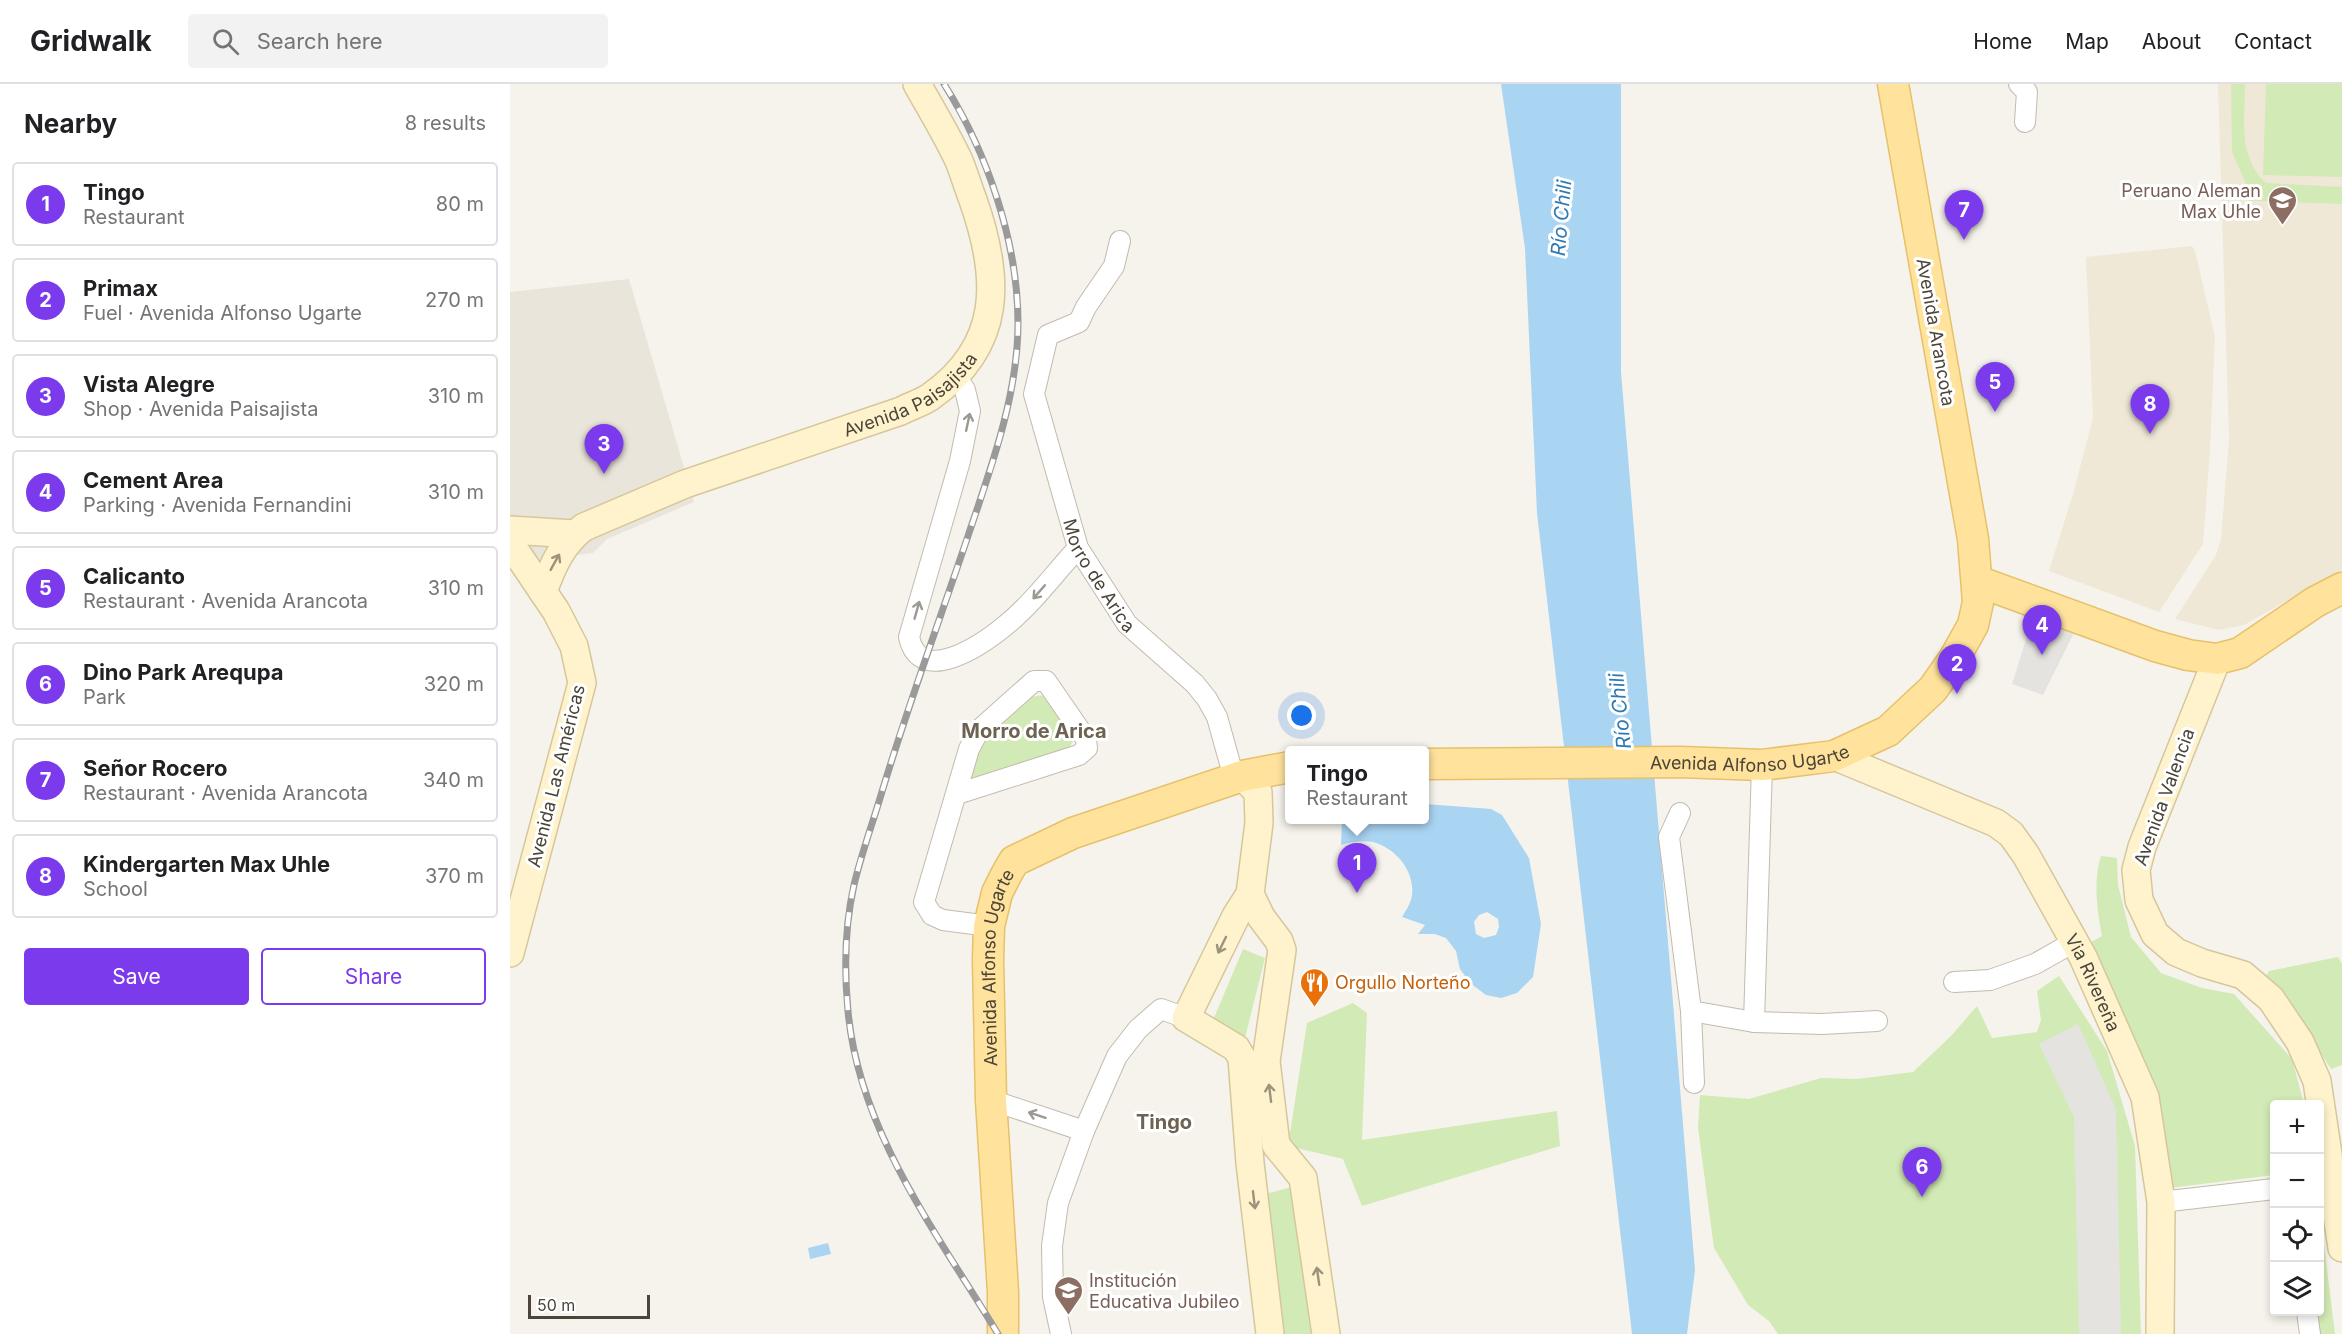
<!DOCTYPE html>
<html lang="en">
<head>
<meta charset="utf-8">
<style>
	:root { --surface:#fff; --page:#f2f2f2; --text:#202124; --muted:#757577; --line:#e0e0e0; --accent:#7c3aed }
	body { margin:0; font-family:Inter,sans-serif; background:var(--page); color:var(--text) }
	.controls { position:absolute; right:18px; bottom:18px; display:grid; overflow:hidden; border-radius:6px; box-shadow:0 3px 9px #0003 }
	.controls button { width:54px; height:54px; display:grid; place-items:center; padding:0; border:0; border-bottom:2px solid var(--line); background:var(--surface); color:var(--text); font:30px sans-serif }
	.scale { position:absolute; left:18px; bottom:15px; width:122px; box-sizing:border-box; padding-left:6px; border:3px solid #4b4439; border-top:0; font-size:16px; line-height:21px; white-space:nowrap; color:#4b4439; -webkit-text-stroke:4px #fff; paint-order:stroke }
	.you { position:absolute; left:792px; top:632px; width:21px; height:21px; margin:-15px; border:4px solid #fff; border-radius:50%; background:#1a73e8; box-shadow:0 0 0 9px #1a73e833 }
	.badge { display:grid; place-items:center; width:39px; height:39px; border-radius:50%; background:var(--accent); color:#fff; font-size:20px; font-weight:700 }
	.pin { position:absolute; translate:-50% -50px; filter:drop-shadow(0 2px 3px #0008) }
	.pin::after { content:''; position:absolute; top:32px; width:21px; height:18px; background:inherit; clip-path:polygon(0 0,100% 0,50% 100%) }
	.popup { position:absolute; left:775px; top:662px; width:144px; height:78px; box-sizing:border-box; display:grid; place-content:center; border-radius:6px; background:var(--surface); filter:drop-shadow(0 2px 4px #0005); font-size:20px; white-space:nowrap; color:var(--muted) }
	.popup b { font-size:22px; color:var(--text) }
	.popup::after { content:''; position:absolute; left:50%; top:100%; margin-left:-12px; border:12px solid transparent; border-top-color:var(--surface) }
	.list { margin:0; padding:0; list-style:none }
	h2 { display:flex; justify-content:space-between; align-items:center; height:78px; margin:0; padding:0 24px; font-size:26px }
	h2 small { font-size:20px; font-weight:400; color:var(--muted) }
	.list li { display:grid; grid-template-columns:39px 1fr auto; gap:18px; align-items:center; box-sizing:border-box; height:84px; margin:0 12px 12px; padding:0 12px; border:2px solid var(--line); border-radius:6px }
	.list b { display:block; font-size:22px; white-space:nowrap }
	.list p { margin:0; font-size:20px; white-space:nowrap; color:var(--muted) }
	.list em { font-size:20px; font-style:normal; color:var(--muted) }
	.actions { display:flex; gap:12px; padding:18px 24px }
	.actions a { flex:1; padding:14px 0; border:2px solid var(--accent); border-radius:6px; text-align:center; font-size:21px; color:var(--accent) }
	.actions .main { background:var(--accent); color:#fff }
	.icon { flex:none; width:33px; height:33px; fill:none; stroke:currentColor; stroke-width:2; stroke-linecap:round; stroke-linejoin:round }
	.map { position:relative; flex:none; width:1832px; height:1250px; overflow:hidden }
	header { display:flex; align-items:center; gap:36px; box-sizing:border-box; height:84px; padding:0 30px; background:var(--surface); border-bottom:2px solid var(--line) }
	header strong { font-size:28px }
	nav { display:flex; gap:33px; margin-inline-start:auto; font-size:21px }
	.search { width:420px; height:54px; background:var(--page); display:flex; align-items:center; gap:15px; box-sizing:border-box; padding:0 21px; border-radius:6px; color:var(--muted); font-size:22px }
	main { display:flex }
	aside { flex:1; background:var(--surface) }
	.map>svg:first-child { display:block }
</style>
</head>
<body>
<header>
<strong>Gridwalk</strong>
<div class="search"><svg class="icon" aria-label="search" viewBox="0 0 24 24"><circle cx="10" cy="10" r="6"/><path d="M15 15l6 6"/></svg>Search here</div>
<nav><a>Home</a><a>Map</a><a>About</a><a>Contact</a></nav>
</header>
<main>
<aside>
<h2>Nearby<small>8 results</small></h2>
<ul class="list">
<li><span class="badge">1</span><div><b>Tingo</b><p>Restaurant</p></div><em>80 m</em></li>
<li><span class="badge">2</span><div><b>Primax</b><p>Fuel · Avenida Alfonso Ugarte</p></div><em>270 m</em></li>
<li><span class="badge">3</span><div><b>Vista Alegre</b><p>Shop · Avenida Paisajista</p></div><em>310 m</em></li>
<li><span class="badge">4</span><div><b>Cement Area</b><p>Parking · Avenida Fernandini</p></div><em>310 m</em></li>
<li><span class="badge">5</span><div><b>Calicanto</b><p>Restaurant · Avenida Arancota</p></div><em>310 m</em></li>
<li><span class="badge">6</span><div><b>Dino Park Arequpa</b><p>Park</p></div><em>320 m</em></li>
<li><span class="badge">7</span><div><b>Señor Rocero</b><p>Restaurant · Avenida Arancota</p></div><em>340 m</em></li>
<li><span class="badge">8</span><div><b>Kindergarten Max Uhle</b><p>School</p></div><em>370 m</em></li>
</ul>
<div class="actions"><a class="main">Save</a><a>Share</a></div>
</aside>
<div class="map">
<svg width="1832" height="1250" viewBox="0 0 1832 1250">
	<rect width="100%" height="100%" fill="#f6f3ec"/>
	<!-- residential -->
	<path fill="#eae5da" d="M119,195L184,418L97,455L83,469L0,479V208Z"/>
	<!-- education -->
	<path fill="#efe8d6" d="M1708,0H1832V486L1734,541L1709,546L1665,535L1706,471L1711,455L1719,355Z
		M1682,162L1685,167L1705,253L1700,367L1693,460L1649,528L1539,487L1563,410L1583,334L1576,173Z"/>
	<!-- green -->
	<path fill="#d2eab5" d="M1721,0H1735C1735,34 1727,73 1756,99L1832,103V120L1701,115L1703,102H1737L1722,68Z
		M1756,0H1832V93L1753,91Z
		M536,611L562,647L563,657L558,666L461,699L458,692L471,653L519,613Z
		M1591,772L1607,774L1608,801L1621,853L1651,889L1692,904L1724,910L1782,975L1794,1020H1764V1091L1659,1104L1576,861L1592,852C1587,826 1583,796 1591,772Z
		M733,865L755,874L735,954L704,934Z
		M1828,873L1832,880V981L1821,985L1774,912L1756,892L1759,887Z
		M1549,892L1597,967L1625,1062L1631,1250H1268L1259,1237L1238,1221L1204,1164L1188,1044L1190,1011L1239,1015L1311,994L1347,995L1403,988L1441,952L1467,922L1482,954L1527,948L1531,936L1527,907Z
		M843,919L857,929L852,1056L1047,1027L1050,1062L852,1122L833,1075L778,1062L797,939Z
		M786,1102L806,1250H769L751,1111Z
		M1810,1128L1825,1250H1808L1805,1228H1810Z"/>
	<!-- parking -->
	<path fill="#e5e3e0" d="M1525,527L1568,541L1533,611L1502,600Z
		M1568,940L1606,1025L1611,1250H1569L1564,1033L1529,960Z"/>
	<!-- water -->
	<path fill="#a9d4f2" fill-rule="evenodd" d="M991,0H1111V288L1185,1186L1177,1250H1122L1027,429L1015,164Z
		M915,720L981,725L992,731L1019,774L1031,840L1023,893L1007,909L991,914L976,911L960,899L950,885L946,867L936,854L925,850H908L915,841L892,833C895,828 899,822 901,816C908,791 887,764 863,758C852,756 841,758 831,761L832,736H914ZM977,828L988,835L989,843L986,851L974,854L966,850L964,838L969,831Z
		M318,1159L321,1170L300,1175L298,1164Z"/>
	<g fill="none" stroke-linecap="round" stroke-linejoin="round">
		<defs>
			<g id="street">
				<path d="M1509,0L1517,8L1515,38"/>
				<path id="s1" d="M610,157L604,182L576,223L569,238L538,251L524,310L568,464L617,540L685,600L697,615L707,633L721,683L732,692"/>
				<path d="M446,292L455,306L460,327L450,377L399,553C410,604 473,560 496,541C523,519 544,490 568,464"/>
				<path d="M447,710L569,671L577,664L576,655L536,597H524L469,646L459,665L414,818L422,831L433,836L479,842"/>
				<path d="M1170,729L1159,753L1181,927L1184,999"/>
				<path d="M1444,898L1480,896L1525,880L1564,858"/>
				<path d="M1181,927L1244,938L1312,940L1367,937"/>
				<path d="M1244,938L1252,681"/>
				<path d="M481,1016L574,1047"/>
				<path d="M1651,1118L1764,1105"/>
				<path d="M1797,1228L1800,1250"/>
				<path d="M551,1250L543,1213L542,1162L548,1119L574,1047L607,972L628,945L651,925L676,934"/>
			</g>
			<g id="secondary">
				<path d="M0,446L64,450"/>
				<path d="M0,459L46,527L64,562L72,599L0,869"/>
				<path id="s2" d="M33,508C42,483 52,459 74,443L175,400L391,327C400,322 411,319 420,313C494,261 490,193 463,116C458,103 454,89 449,77C437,51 421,25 407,0"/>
				<path d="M1707,575L1632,763L1626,786L1629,816L1645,850L1666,868L1692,879L1733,891L1761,915L1790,958L1807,997L1832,1164"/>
				<path id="s3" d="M1324,672L1486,739L1501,750L1516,771L1573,873L1635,1013L1651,1118L1650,1250"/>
				<path d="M732,692L748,708L749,739L740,810L726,832L676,934L726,964L732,974L740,1079L760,1250"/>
				<path d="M740,810L751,833L769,857L772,866L756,977L766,1061L793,1094L816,1250"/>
			</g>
			<g id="primary">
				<path d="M1467,497L1645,562L1678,571L1707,575L1730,569L1805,518L1832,504"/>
				<path id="s4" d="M914,680L1170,678L1252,681L1324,672L1378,647L1423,605L1444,575L1463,541L1468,518L1463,455L1383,0"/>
				<path id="s5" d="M493,1250V1208L481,1016L478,876L479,842L487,809L496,791L504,777L563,749L732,692L780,683"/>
			</g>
		</defs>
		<!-- street casing -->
		<use href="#street" stroke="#c2bbae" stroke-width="22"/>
		<!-- secondary casing -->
		<use href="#secondary" stroke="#d6c79b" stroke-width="30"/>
		<!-- primary casing -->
		<use href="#primary" stroke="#e6c16a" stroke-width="33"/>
		<!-- street -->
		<use href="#street" stroke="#fff" stroke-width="20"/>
		<!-- secondary -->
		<use href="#secondary" stroke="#fff3cd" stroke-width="27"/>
		<!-- primary -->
		<use href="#primary" stroke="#ffe39c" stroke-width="30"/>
		<defs>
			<path id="rail" d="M434,0C477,68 508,158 508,239C508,311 481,384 458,452C429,538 397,624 371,711C362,741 351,771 344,801C335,841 334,885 338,927C349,1048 427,1149 488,1250"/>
		</defs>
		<!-- rail casing -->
		<use href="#rail" stroke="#9a9a9a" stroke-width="7"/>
		<!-- rail -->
		<use href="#rail" stroke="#fff" stroke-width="4.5" stroke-dasharray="14" stroke-linecap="butt"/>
	</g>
	<!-- one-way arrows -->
	<defs><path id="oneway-shaft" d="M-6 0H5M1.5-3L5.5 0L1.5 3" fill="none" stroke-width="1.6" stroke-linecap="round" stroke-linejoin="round" transform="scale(1.5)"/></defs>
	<g stroke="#9c9892">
		<use href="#oneway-shaft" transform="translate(458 338) rotate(-78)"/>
		<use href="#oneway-shaft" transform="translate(529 508) rotate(131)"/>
		<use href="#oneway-shaft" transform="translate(407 526) rotate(-74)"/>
		<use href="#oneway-shaft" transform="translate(527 1031) rotate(-162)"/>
	</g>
	<g stroke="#9c937c">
		<use href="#oneway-shaft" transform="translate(45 478) rotate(-61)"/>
		<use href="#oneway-shaft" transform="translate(712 861) rotate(116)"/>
		<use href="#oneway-shaft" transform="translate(760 1009) rotate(-97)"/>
		<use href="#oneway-shaft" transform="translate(744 1116) rotate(83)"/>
		<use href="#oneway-shaft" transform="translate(808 1192) rotate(-98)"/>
	</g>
	<!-- icons -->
	<defs>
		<symbol id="school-pin" viewBox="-11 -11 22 30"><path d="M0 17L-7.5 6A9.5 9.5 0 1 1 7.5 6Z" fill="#8d6e63" stroke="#fff"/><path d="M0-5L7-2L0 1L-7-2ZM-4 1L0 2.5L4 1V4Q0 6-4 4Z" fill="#fff"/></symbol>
		<symbol id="restaurant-pin" viewBox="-11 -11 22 30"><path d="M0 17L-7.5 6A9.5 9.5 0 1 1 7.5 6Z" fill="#e8710a" stroke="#fff"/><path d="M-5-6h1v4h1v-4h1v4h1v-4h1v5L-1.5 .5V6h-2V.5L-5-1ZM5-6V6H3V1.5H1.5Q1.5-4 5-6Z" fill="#fff"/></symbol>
	</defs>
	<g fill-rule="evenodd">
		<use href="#school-pin" x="1756" y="100" width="33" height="45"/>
		<use href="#restaurant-pin" x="788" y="882" width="33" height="45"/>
		<use href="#school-pin" x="542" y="1190" width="33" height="45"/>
	</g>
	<g text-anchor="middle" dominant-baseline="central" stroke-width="6" stroke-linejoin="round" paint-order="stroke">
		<!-- education labels -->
		<g font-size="18" fill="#785e54" stroke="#fff" text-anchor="end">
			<text x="1751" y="106">Peruano Aleman<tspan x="1751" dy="21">Max Uhle</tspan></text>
			<text x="579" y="1196" text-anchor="start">Institución<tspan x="579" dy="21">Educativa Jubileo</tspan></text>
		</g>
		<!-- street labels -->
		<g font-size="18" fill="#4b4439" stroke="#fff">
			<text transform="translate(1426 248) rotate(80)">Avenida Arancota</text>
			<text stroke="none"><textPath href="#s2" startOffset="432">Avenida Paisajista</textPath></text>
			<text stroke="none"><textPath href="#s1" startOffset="380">Morro de Arica</textPath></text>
			<text stroke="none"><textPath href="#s4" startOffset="326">Avenida Alfonso Ugarte</textPath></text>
			<text transform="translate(46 692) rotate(-76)">Avenida Las Américas</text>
			<text transform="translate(1654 713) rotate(-70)">Avenida Valencia</text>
			<text stroke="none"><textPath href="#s5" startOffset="368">Avenida Alfonso Ugarte</textPath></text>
			<text stroke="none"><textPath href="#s3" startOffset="364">Via Rivereña</textPath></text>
		</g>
		<!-- food labels -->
		<g font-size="18" fill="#c56008" stroke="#fff" text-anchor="start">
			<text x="825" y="898">Orgullo Norteño</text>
		</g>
		<!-- water labels -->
		<g font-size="20" font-style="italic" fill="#2e7ab2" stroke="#fff">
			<text transform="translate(1051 134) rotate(-85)">Río Chili</text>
			<text transform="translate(1110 627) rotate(-96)">Río Chili</text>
		</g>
		<!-- neighbourhood labels -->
		<g font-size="20" font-weight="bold" fill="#6e6250" stroke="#fff">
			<text x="524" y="647">Morro de Arica</text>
			<text x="654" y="1038">Tingo</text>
		</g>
	</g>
</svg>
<div class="controls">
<button>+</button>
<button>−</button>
<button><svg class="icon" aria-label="locate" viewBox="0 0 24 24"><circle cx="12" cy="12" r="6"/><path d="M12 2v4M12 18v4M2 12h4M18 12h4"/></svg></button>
<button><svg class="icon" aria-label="layers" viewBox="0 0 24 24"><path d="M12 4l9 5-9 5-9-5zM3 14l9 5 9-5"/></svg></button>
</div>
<div class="scale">50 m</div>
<div class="you"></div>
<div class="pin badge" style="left:847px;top:809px">1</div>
<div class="popup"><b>Tingo</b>Restaurant</div>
<div class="pin badge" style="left:1447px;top:610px">2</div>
<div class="pin badge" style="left:94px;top:390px">3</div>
<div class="pin badge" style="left:1532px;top:571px">4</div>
<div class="pin badge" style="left:1485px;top:328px">5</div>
<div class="pin badge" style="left:1412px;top:1113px">6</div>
<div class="pin badge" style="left:1454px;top:156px">7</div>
<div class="pin badge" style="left:1640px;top:350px">8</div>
</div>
</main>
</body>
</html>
